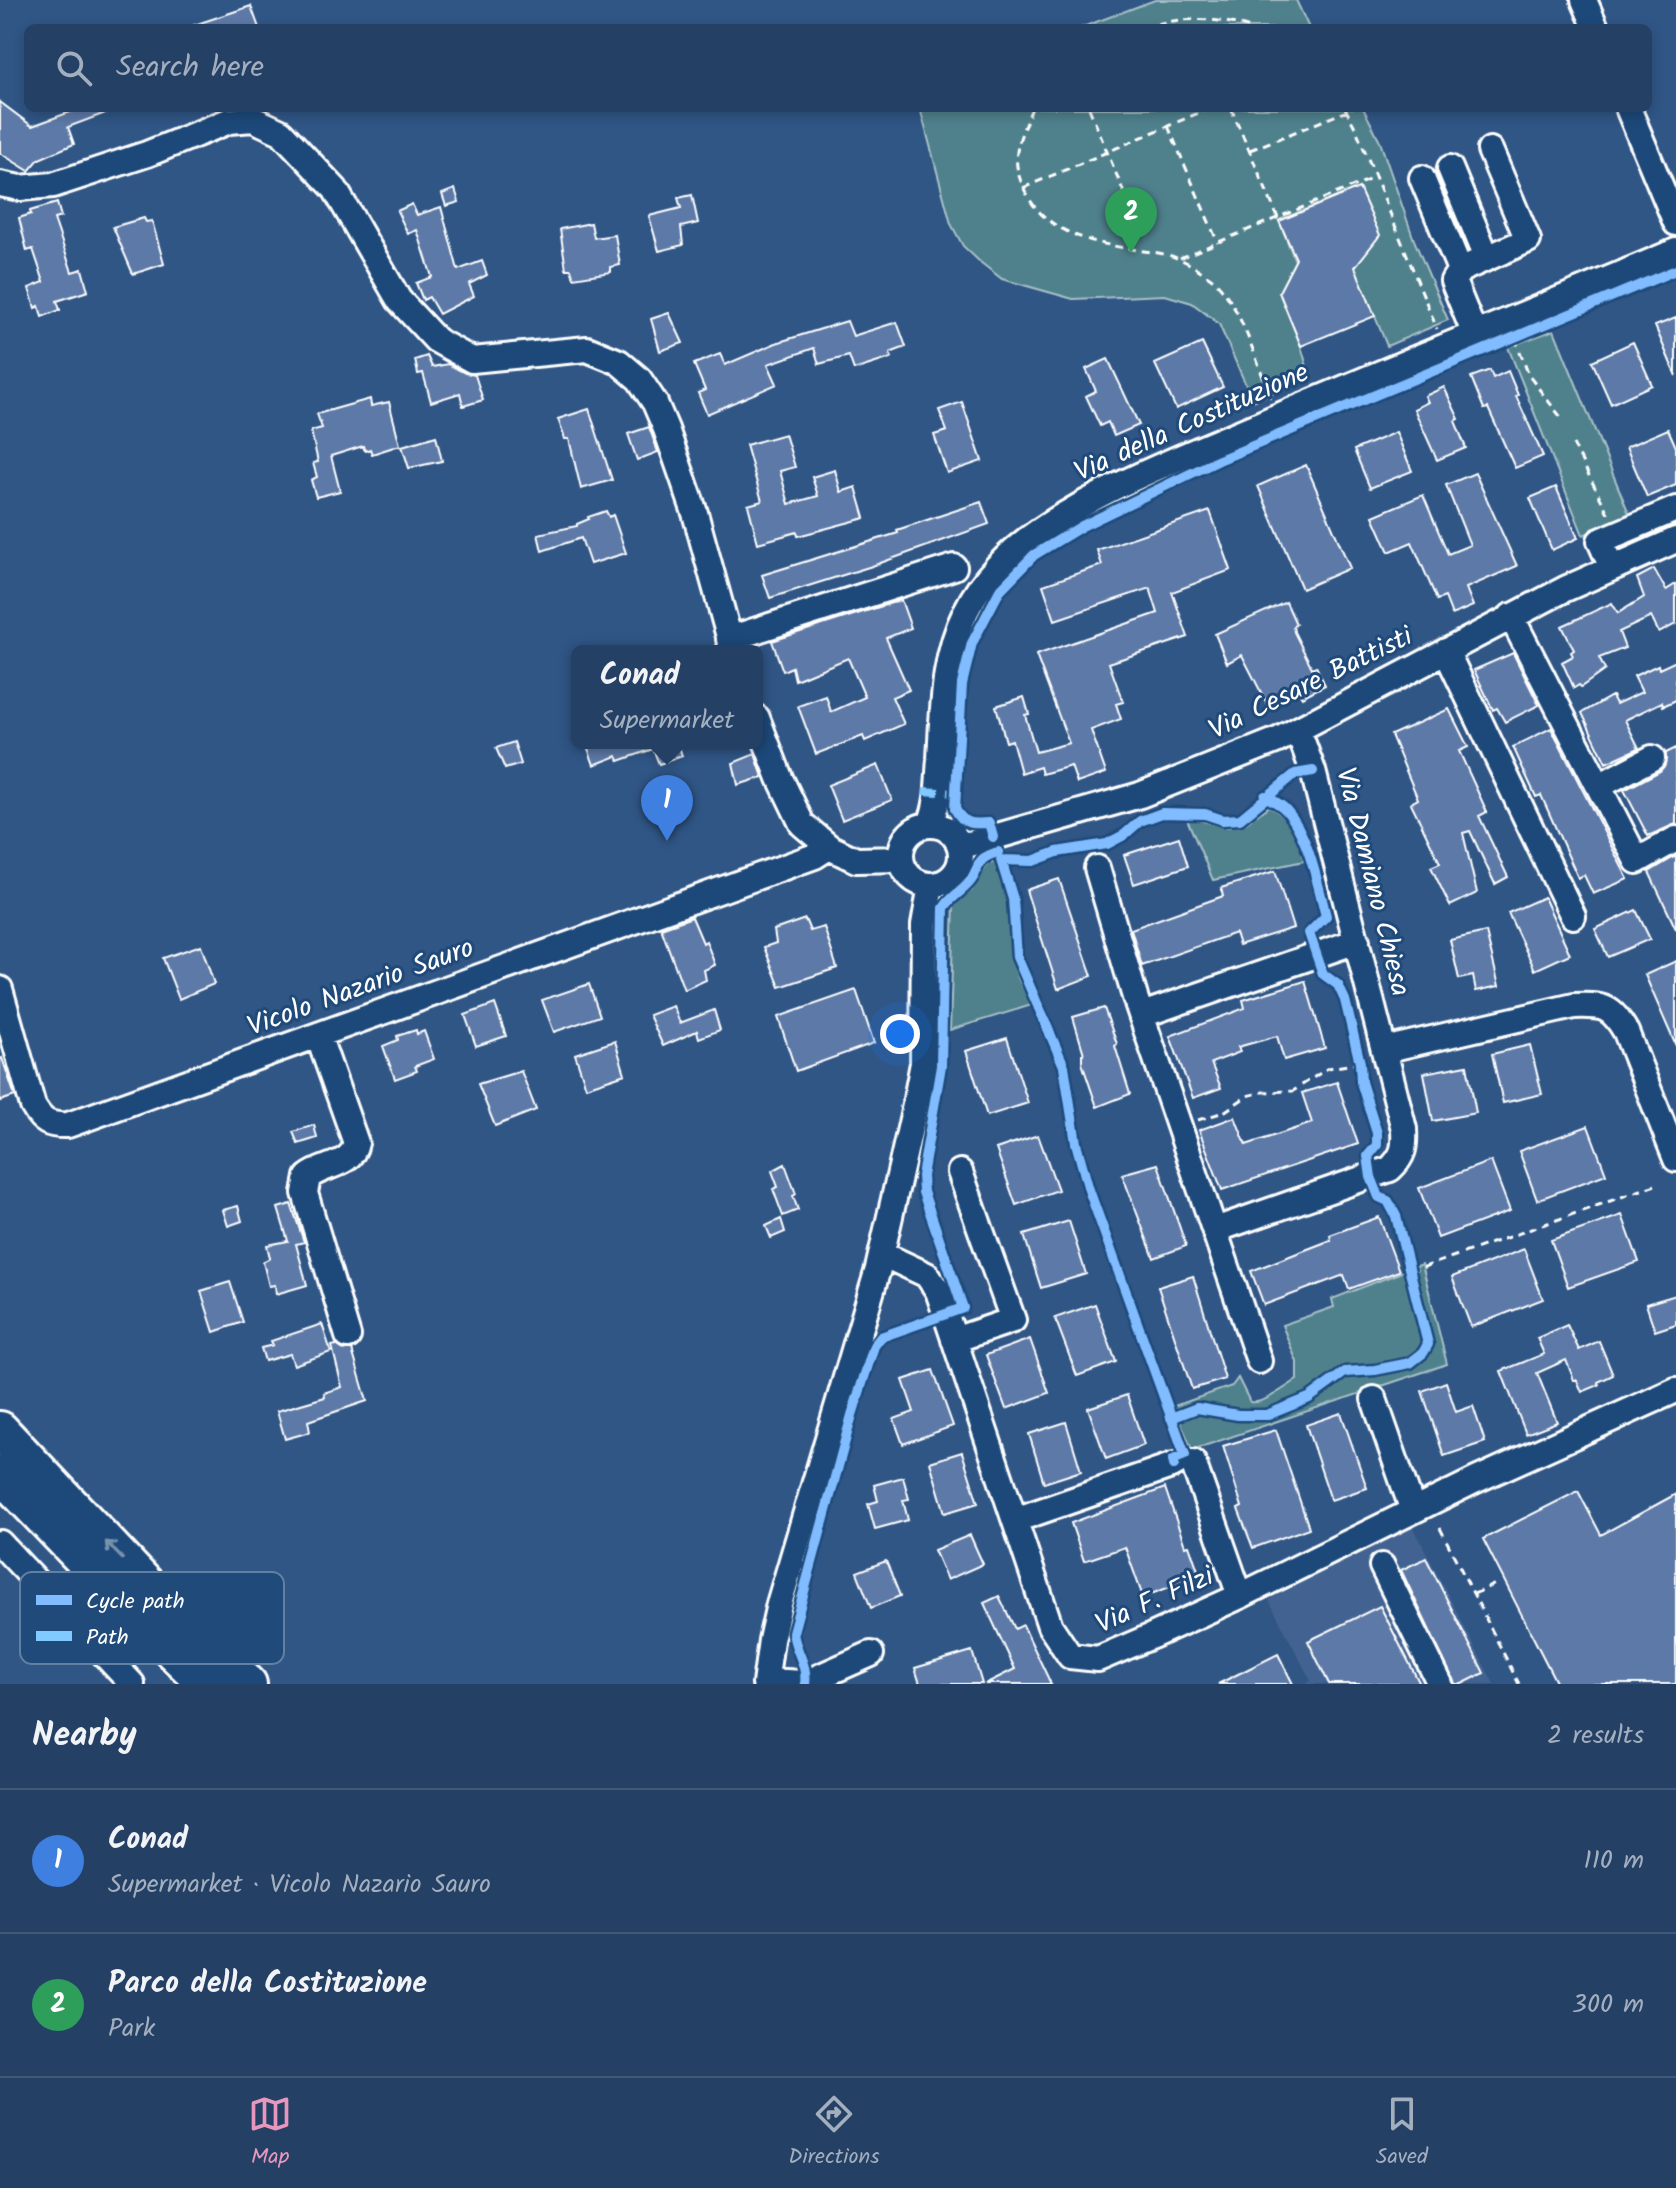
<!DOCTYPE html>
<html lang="en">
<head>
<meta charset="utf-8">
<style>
	:root { --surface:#244064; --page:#2c476a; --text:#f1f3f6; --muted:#a3afbf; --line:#415978; --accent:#e797bd }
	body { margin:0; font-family:Kalam,sans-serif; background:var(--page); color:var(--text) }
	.you { position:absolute; left:900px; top:1034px; width:28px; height:28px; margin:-20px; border:6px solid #fff; border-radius:50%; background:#1a73e8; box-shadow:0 0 0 12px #1a73e833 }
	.badge { display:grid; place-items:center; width:52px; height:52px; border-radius:50%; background:var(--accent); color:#fff; font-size:26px; font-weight:700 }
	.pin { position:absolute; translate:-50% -66px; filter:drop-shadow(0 2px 4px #0008) }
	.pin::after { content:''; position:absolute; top:42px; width:28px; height:24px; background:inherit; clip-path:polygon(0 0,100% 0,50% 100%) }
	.popup { position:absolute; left:571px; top:645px; width:192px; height:104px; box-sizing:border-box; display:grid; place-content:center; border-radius:12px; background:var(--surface); filter:drop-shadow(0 2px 6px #0005); font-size:26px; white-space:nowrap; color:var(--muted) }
	.popup b { font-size:30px; color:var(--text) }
	.popup::after { content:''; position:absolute; left:50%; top:100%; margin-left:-16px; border:16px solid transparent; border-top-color:var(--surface) }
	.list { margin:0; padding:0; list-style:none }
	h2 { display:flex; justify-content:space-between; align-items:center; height:104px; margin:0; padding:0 32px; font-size:34px }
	h2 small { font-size:26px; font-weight:400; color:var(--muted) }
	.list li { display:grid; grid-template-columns:52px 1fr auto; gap:24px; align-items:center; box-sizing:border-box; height:144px; padding:0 32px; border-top:2px solid var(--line) }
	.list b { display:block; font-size:30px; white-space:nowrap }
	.list p { margin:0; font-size:26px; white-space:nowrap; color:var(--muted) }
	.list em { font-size:26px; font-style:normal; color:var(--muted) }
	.icon { flex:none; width:44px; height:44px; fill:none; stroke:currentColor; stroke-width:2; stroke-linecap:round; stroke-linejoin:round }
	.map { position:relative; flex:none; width:1676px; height:1684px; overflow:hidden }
	.search { position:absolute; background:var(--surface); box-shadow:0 4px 12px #0003; left:24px; right:24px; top:24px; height:88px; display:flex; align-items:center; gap:20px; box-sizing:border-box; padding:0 28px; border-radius:12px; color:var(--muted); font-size:30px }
	.sheet { height:392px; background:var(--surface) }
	nav { display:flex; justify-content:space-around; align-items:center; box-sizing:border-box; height:112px; border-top:2px solid var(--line); background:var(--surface); font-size:22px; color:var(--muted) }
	nav a { display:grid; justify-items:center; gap:4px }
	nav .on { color:var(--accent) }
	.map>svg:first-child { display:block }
</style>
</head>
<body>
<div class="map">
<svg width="1676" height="1684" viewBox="0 0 1676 1684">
	<rect width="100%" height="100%" fill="#305686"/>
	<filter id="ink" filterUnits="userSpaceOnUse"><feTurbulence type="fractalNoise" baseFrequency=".0125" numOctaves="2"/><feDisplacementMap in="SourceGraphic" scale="16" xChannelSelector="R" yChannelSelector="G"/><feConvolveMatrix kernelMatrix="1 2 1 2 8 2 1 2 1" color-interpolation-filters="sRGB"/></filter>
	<g filter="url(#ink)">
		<!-- built -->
		<path fill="#426392" d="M1412,1525L1494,1684H1305L1311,1681L1269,1600Z"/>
		<!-- green -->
		<path fill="#50818d" stroke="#a8c0c6" stroke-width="2" d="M1155,0H1296L1309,28H1080Z
			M920,108H1363L1379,139L1414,240L1448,320L1387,346L1355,267L1359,188L1279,220L1295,261L1279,292L1301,346L1310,377L1253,401L1219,324L1192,303L1165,295L1073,299L1002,279L980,262L963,246L951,224Z
			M1554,330L1630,516L1583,535L1508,347Z
			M1269,806C1290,816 1299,839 1304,861L1213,880L1186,817L1228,827L1246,823Z
			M996,862L1009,903L1011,948L1018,978L1032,1005L950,1030L954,903L972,890L988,863Z
			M1422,1264L1447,1364L1192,1450L1174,1406L1232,1386L1238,1378L1250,1402C1263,1405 1285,1387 1297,1380V1362L1282,1325L1334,1307L1332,1299Z"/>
		<!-- building -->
		<path fill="#5d79a7" stroke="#fff" stroke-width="2" d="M251,6L259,28H194V25Z
			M0,102L32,126L81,108L116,109L68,127L74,144L39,159L29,171L0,153Z
			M1359,188L1380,235L1355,267L1375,316L1301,346L1279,292L1296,259L1279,221Z
			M455,189L459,202L446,206L442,194Z
			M692,195L698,223L681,227L683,245L659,251L649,216L681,208L678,198Z
			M57,203L61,217L54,219L72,272L82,269L88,291L57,301L60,310L42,317L39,306L35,308L29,288L44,282L33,249L27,251L19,218L31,214L30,211Z
			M412,204L417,215L441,207L458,270L482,261L487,275L469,284L474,296L439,314L429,297L423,300L416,283L432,277L417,230L408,234L397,211Z
			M144,218L146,222L152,221L164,264L133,274L113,227Z
			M591,223L594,238L615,235L620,265L611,267V272L574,278L571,269H566L560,229Z
			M669,313L683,343L660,351L651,319Z
			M1676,318V376L1655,326Z
			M847,321L853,336L897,322L906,347L890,353L891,358L854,370L849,356L819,364L814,348L768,364L777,384L707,414L698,393L705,390L694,364L720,354L725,365L776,343Z
			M1633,342L1652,385L1611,404L1592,361Z
			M1202,343L1223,387L1176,409L1155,364Z
			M427,356L432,367L448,364L465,373L475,375L483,400L463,406L460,393L431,402L423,373L418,374L415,360Z
			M1108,359L1139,425L1114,436L1108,422L1100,426L1086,396L1096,391L1086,369Z
			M1490,370L1493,378L1508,371L1518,395L1516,396L1543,456L1515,468L1488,408L1484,409L1471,377Z
			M1444,387L1459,419L1455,421L1466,448L1437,460L1414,409L1428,402L1425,396Z
			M370,399L371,406L389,402L400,445L372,454L370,449L365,451L363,446L331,456L340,491L316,497L311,480L317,477L313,463L318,462L311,431L322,428L317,414Z
			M962,402L982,461L947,473L934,435L947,431L939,410Z
			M589,409L612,480L581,489L569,439H565L558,419Z
			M649,427L658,452L637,460L628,434Z
			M1668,429L1676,447V485L1647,497L1626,447Z
			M1396,432L1412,471L1370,488L1354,450Z
			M785,434L795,467L780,471L789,504L818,496L812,477L835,470L841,492L856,487L865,518L798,536L797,532L758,543L748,505L762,501L746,445Z
			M436,436L442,461L409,468L402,446Z
			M1306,465L1350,568L1302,589L1258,486Z
			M1475,473L1517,566L1466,588L1473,606L1452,615L1445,597L1437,600L1412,542L1389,552L1373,516L1423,495L1448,554L1470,545L1446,485Z
			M1556,487L1578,538L1552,550L1530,498Z
			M981,502L989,524L872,566L770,598L762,575L898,533L897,530Z
			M606,511L609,517L613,515L626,553L590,564L581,538L542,551L538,534L577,526V524L589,519L588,517Z
			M1210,511L1231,570L1172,592L1188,637L1109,663L1123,702L1116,704L1121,719L1091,730L1106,773L1077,783L1071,766L1042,774L1040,767L1021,773L1012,740L1006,742L996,706L1024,697L1029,714L1025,715L1036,752L1069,743L1036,655L1158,613L1150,588L1055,620L1043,585L1102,565L1097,550Z
			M1654,569L1666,590L1676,584V624L1659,633L1651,617L1619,632L1625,648L1599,658L1605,670L1581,687L1579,685L1574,688L1562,662L1573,656L1571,652L1574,650L1562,626L1612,603L1618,613L1644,597L1637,578Z
			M901,600L911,628L886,638L909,690L892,697L904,724L865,741L863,736L816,754L798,706L826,696L831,712L865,697L848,658L795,680L792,667L783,671L772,641Z
			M1286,602L1296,624L1293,626L1294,632L1312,668L1316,666L1325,685L1302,697L1299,692L1269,708L1242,655L1227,663L1215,634Z
			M1513,653L1539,705L1505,722L1497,708L1493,710L1474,670Z
			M1676,661V700L1663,706L1662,702L1625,720L1639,748L1606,763L1582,713L1612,696L1616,704L1642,692L1634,676L1658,665L1659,669Z
			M1449,709L1468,747L1459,751L1487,812L1479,816L1508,877L1495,884L1470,831L1463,833L1477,893L1450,906L1431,867L1440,863L1411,803L1418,799L1391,735Z
			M1551,728L1628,879L1593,894L1584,875L1578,878L1541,795L1536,797L1513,747Z
			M514,742L521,764L505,769L496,748Z
			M586,743H678L682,756L659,764L653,749L619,761L617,756L594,765Z
			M1676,748V824L1648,836L1624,790L1660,771L1665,765L1666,753Z
			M755,754L763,777L738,785L733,763Z
			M878,765L892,800L842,820L828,785Z
			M1179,837L1188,866L1134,884L1124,855Z
			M1676,856V929L1649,872Z
			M1275,871L1293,928L1239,945L1235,933L1142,966L1131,929L1223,896L1221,888Z
			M1059,879L1092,976L1058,989L1026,890Z
			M1544,897L1570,954L1535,970L1508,913Z
			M1636,910L1650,939L1608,957L1595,929Z
			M692,917L703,943L706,941L715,965L704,970L706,980L684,990L661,928Z
			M805,919L810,931L824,927L837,968L780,987L764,947L776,943L774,930Z
			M1486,932L1499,986L1476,991L1473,976L1459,979L1450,940Z
			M201,945L214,984L179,999L163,958Z
			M1676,961V1046L1645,975Z
			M1305,981L1325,1048L1284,1060L1277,1036L1238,1047L1240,1052L1211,1063L1221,1088L1193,1098L1170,1036L1245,1008L1243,1000Z
			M589,984L600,1016L554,1032L542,1000Z
			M856,990L874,1043L796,1071L778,1017Z
			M495,1004L506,1036L476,1046L465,1015Z
			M673,1006L680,1023L714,1010L720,1030L699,1038L697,1031L663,1046L649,1015Z
			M1104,1008L1117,1044L1115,1046L1130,1094L1097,1107L1082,1063V1054H1084L1073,1017Z
			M416,1030L417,1034L424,1031L434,1059L415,1066L417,1071L395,1079L383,1046L398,1040L397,1036Z
			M1007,1038L1028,1103L987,1116L966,1051Z
			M615,1041L625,1074L586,1087L575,1054Z
			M1530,1045L1542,1094L1503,1103L1492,1054Z
			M2,1058L15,1096L0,1101V1059Z
			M1467,1065L1476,1113L1433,1121L1424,1073Z
			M521,1071L536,1110L495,1126L478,1084Z
			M1337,1082L1358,1144L1222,1190L1199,1130L1235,1117L1246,1145L1312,1123L1302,1093Z
			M314,1125L317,1138L298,1144L293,1132Z
			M1588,1126L1606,1174L1537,1200L1519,1151Z
			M1038,1135L1058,1190L1016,1205L996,1149Z
			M1491,1161L1510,1211L1438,1238L1419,1188Z
			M785,1164L796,1194L793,1196L798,1210L783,1216L773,1189L778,1187L772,1171Z
			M1158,1164L1186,1246L1154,1258L1122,1174Z
			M291,1204L304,1242L296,1244L307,1285L276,1294L275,1285L269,1286L263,1262L270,1258L267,1245L288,1241L278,1208Z
			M238,1206L242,1221L228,1226L223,1210Z
			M1622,1215L1639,1262L1568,1287L1551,1240Z
			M1379,1217L1399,1271L1349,1289L1344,1275L1264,1305L1251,1271L1331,1240L1330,1235Z
			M781,1219L785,1232L771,1238L766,1226Z
			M1069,1221L1086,1274L1041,1288L1024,1235Z
			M1524,1249L1543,1299L1471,1327L1452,1277Z
			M1193,1276L1225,1379L1192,1389L1158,1287Z
			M230,1282L243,1322L214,1332L201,1291Z
			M1676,1295V1324L1655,1331L1646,1304Z
			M1095,1304L1116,1362L1077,1376L1055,1318Z
			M322,1324L331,1352L294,1365L290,1354L265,1361L261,1348L273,1345L271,1341Z
			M1567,1325L1579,1350L1599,1341L1613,1375L1598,1382L1599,1385L1582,1392L1577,1380H1574L1566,1360L1537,1373L1557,1422L1526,1434L1501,1371L1544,1354L1537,1338Z
			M1030,1339L1049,1393L1006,1409L986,1355Z
			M336,1345L344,1350H352L367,1401L308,1421L310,1432L285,1439L277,1411L325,1397L324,1393L342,1387L332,1346Z
			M933,1370L953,1426L903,1444L894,1419L914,1412L903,1380Z
			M1446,1382L1456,1412L1473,1406L1485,1442L1444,1456L1422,1391Z
			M1127,1395L1144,1445L1106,1459L1088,1408Z
			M1341,1413L1367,1488L1331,1500L1306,1425Z
			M1066,1422L1081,1471L1044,1483L1029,1434Z
			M1276,1430L1309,1528L1253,1548L1238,1509L1242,1507L1223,1446Z
			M962,1452L978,1503L945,1513L930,1462Z
			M903,1477L909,1499L903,1500L908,1520L875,1529L868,1504L878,1501L874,1485Z
			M1165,1488L1185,1546L1189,1545L1200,1576L1143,1597L1125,1547L1084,1561L1071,1523Z
			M1578,1491L1601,1535L1676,1494V1684H1557L1483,1539Z
			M970,1535L983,1564L947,1580L934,1550Z
			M1426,1558L1484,1673L1462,1684H1455L1401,1570Z
			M886,1561L900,1596L871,1608L857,1572Z
			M999,1596L1015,1629L1023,1625L1051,1684H985L1015,1669L984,1603Z
			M1380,1606L1420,1684H1329L1308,1641Z
			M972,1651L982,1684H920L915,1668Z
			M1278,1654L1293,1684H1218Z"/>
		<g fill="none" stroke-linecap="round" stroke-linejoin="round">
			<defs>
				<path id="minor" d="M1584,0L1596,28
					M1628,108L1676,223
					M1450,168L1487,258
					M1422,178L1460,270
					M0,184L20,188L53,185L147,154L229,121L253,119L281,132L335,189L399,300L436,340L472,360L587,349L619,362L639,379L655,403L666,429L695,513L733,651
					M1475,335L1453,281L1460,270L1528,240L1490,150
					M1612,568L1600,541L1676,509
					M1511,616L1637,861L1676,839
					M729,639L954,567
					M1446,651L1573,916
					M757,718L780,778L802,824L829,847L856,860L901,859
					M1599,786L1652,758
					M930,824C939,804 938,781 940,759C943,708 943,657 966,611C982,579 1009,551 1039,531C1106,485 1187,455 1262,423C1399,364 1538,309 1676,251
					M901 855a30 30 0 1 1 60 0a30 30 0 1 1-60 0Z
					M959,843L970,844L1140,795L1278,740L1565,589L1676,540
					M1097,868L1135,997L1259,1361
					M0,989L33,1106C42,1122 49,1126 68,1125L815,856L829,847
					M1142,1015L1357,941
					M318,1035L356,1143C352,1166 324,1164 308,1177L305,1193L348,1336
					M1384,1050L1574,1006C1604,1005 1611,1006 1626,1032L1676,1159
					M1215,1230L1390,1169C1404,1156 1405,1147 1404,1129L1313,771L1298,730
					M882,1254L927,1275L938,1291L1050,1626L1070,1656L1098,1659L1152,1636L1240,1596L1474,1481L1676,1390
					M954,1340L1013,1320L960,1172
					M1374,1399L1413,1511
					M1193,1462L1240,1596
					M1015,1520L1174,1465
					M0,1543L132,1684
					M1382,1566L1440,1684
					M766,1681L805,1683L871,1654
					M765,1684L771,1640L779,1604L878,1269L913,1115L923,1063L924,925L931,885"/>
				<path id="highway" d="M0,1430L175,1615L248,1684
					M0,1473L156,1635L207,1684"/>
			</defs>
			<!-- minor casing -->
			<use href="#minor" stroke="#fff" stroke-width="30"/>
			<!-- highway casing -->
			<use href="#highway" stroke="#fff" stroke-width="42"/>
			<!-- path -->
			<path stroke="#fff" stroke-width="3" stroke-dasharray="8 6" stroke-linecap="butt" d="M1144,28C1178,16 1216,17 1250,28
				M1032,108C1016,146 1008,162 1030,200C1052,235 1098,244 1137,250C1151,252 1167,253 1179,259C1190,263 1202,272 1211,278C1240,301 1257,364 1271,398
				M1089,108L1127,200
				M1231,108L1278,218
				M1345,108L1356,129L1437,329
				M1168,126L1218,243
				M1250,150L1347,111
				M1023,188L1210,108
				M1180,258L1376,177
				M1515,338L1529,376L1563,420
				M1573,444L1609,515
				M1198,1120L1224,1112L1247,1096L1263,1092L1293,1091L1328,1068L1360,1063
				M1410,1272L1658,1184
				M1440,1528L1519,1684
				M1474,1594L1495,1584"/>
			<!-- minor -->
			<use href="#minor" stroke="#1f4a7a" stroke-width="24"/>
			<!-- highway -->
			<use href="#highway" stroke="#1f4a7a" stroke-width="36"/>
			<!-- quiet -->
			<path stroke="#80caff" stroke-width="8" stroke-dasharray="16 8" stroke-linecap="butt" d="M923,791L956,793"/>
			<defs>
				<path id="cycleway" d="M993,837L989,823C972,824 964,825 955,809L962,684L972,643L1000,590L1034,555L1082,526L1219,460L1676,270
					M1171,1418L1197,1408L1238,1415H1267L1309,1398L1345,1372L1375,1370L1410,1363L1423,1353L1428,1344L1396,1216L1388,1201L1379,1197L1371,1177L1368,1156L1377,1145V1133L1361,1082L1360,1063L1345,1000L1338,985L1323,974L1309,933L1326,916C1318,885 1308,834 1286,810C1281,804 1272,800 1265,796
					M1174,1465L1173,1460L1185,1455L1089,1190L1076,1143L1064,1066L1017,957L1013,899L1001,860L1033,861L1057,852L1107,844L1124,835L1140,821L1162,813L1205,814L1223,820L1240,819L1295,774L1313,771
					M805,1684C808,1664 795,1652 793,1632L852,1415L874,1346L881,1337L963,1308L923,1192L922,1176L941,1066L944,908C951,897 960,893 968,884C983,868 971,860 998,852"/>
			</defs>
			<!-- cycleway casing -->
			<use href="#cycleway" stroke="#1f4a7a" stroke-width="15"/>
			<!-- cycleway -->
			<use href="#cycleway" stroke="#80bcff" stroke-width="10"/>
		</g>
		<!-- one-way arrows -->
		<defs><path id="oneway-shaft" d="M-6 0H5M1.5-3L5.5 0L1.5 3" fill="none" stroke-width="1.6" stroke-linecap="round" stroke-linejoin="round" transform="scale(2)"/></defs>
		<use stroke="#7992af" href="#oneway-shaft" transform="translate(114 1550) rotate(-134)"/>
	</g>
	<g text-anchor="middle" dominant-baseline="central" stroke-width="6" stroke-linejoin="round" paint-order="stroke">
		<!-- street labels -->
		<g font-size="28" fill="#fff" stroke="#1f4a7a">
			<text transform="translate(1192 423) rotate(-24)">Via della Costituzione</text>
			<text transform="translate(1311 684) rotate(-26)">Via Cesare Battisti</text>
			<text transform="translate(1372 882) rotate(76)">Via Damiano Chiesa</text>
			<text transform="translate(361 988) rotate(-20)">Vicolo Nazario Sauro</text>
			<text transform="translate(1155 1601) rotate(-24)">Via F. Filzi</text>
		</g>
	</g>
	<!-- legend -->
	<rect x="20" y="1572" width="264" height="92" rx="12" fill="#1f4a7a" stroke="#6280a2" stroke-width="2"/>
	<rect x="36" y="1595" width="36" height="10" fill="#80bcff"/>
	<rect x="36" y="1631" width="36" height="10" fill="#80caff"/>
	<g font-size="22" fill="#fff">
		<text x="86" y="1608">Cycle path</text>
		<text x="86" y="1644">Path</text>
	</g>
</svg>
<div class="you"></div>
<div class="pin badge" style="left:667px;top:841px;background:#3f7fe0">1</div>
<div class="popup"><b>Conad</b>Supermarket</div>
<div class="pin badge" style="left:1131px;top:253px;background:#2e9e5b">2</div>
<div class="search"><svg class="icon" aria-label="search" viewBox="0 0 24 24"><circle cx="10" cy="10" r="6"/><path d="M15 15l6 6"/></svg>Search here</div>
</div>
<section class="sheet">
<h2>Nearby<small>2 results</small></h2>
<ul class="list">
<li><span class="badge" style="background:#3f7fe0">1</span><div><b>Conad</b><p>Supermarket · Vicolo Nazario Sauro</p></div><em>110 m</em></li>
<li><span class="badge" style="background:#2e9e5b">2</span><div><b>Parco della Costituzione</b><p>Park</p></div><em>300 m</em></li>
</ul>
</section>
<nav>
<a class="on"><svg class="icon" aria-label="map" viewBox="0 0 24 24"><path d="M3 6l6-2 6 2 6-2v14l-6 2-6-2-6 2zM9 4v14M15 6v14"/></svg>Map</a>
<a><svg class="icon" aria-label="directions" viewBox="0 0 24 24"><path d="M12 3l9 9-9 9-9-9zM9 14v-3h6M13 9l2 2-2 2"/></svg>Directions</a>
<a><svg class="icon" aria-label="saved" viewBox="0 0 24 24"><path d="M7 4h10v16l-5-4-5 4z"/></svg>Saved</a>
</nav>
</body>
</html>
